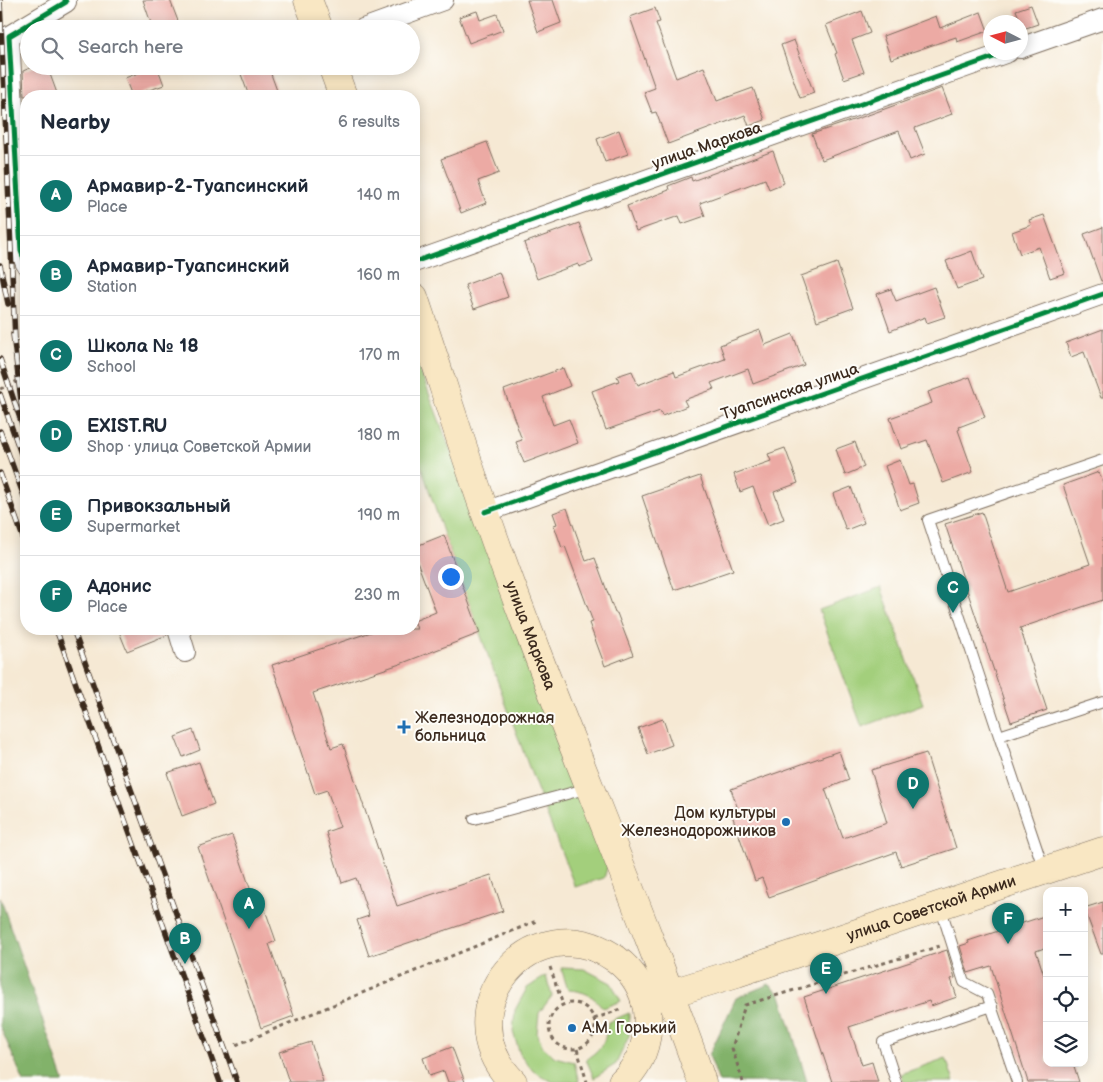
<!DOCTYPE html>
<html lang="en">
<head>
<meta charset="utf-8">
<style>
	:root { --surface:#fff; --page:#f6f6f7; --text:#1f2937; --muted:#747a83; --line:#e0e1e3; --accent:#0f766e }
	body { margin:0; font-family:"Balsamiq Sans",sans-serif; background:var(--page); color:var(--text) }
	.controls { position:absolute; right:15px; bottom:15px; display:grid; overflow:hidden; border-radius:10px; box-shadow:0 2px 12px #0003 }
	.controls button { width:45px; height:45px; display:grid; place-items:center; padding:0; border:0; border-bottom:1px solid var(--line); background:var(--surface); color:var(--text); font:25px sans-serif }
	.compass { position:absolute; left:983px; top:15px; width:45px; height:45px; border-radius:50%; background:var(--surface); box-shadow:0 2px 12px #0003; rotate:276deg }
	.you { position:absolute; left:450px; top:576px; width:18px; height:18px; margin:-12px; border:4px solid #fff; border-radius:50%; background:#1a73e8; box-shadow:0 0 0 8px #1a73e833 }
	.badge { display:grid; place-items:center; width:32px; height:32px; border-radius:50%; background:var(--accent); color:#fff; font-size:16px; font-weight:700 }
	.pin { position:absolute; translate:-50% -41px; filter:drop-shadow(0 1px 2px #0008) }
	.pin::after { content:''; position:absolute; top:26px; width:18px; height:15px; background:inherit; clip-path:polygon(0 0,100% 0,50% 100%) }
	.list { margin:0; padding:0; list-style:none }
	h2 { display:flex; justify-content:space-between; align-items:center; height:65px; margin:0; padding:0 20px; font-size:21px }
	h2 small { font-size:16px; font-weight:400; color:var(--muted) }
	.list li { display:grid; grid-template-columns:32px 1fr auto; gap:15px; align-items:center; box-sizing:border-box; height:80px; padding:0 20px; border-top:1px solid var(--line) }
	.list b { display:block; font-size:19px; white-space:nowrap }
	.list p { margin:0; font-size:16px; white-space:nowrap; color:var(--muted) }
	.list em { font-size:16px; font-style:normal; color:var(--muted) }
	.icon { flex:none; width:28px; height:28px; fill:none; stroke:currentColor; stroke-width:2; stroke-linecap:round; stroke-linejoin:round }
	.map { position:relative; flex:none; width:1103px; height:1082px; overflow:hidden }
	.search { position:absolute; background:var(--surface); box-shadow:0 2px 12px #0003; left:20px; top:20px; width:400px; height:55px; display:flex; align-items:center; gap:12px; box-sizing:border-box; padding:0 18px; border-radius:28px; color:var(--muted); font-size:19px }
	.panel { position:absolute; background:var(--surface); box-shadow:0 2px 12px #0003; left:20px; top:90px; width:400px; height:545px; border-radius:20px }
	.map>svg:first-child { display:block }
</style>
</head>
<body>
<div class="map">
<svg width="1103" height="1082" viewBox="0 0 1103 1082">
	<rect width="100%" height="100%" fill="#fdfcf7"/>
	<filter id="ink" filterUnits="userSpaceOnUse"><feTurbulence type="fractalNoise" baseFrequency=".02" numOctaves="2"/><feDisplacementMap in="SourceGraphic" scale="10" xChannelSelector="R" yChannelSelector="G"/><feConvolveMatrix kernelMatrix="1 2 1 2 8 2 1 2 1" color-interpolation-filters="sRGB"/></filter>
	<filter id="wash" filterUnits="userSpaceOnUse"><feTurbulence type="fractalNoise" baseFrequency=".0096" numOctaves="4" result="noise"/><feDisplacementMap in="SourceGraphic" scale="20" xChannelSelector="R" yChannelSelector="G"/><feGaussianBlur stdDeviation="1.12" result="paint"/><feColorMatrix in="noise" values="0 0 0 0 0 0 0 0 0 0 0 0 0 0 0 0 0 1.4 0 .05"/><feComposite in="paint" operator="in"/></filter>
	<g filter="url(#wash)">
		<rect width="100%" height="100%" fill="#f6e9d4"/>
		<!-- green -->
		<path fill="#a3cf7b" stroke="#6f7c4c" d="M414,361L417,362L608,865L604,878L575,887L541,800L444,535L414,445Z
			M881,587L923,704L862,727L819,610Z
			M561,968L584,969L611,983L621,1001L603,1008C593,995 584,991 568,990Z
			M546,976L552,996L539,1013L537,1033L543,1047L555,1057L574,1062L579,1082H553L533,1071L520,1054L513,1032L515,1010L527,988Z
			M629,1013V1036L616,1064L594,1078L586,1059C602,1049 606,1041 608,1022Z
			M946,1058L954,1082H904L901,1074Z"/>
		<!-- forest -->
		<path fill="#82b26b" stroke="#5e6e44" d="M0,897L64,1082H24L0,1026Z
			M769,984L781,995L807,1082H719L709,1055L736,998Z"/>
		<g id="blocks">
			<!-- building -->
			<path fill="#ecaaa4" d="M143,0H170L181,29H153Z
				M527,0H553L561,23L538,32Z
				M1031,5L1038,24L1023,29L1016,10Z
				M655,8L660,22L656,23L676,78L704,67L717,101L753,88L765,120L749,126L745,115L668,144L656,112L652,113L644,92L655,88L630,17Z
				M477,11L480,20L497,14L503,30L469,43L459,17Z
				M862,11L870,33L852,40L864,72L844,79L835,54L837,53L826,25Z
				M981,12L988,31L957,42L956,37L891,59L883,36L936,16L940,28Z
				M794,40L814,93L800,98L781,45Z
				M35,66H47L58,96H24L23,71Z
				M157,66L164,85L132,96L125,78Z
				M238,66H268L279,96H249Z
				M942,88L952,114L915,128L925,154L910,160L899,131L822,160L812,134L871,114Z
				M619,130L628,154L605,162L597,139Z
				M487,142L499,173L478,181L486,203L461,213L441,159Z
				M773,151L784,183L769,189L765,179L700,203L705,216L682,224L679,216L636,231L627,206L669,190L668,186L691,177L692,181Z
				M1044,215L1065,273L1050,278L1039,247L1020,254L1012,232L1031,225L1029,220Z
				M579,223L593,262L579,267L578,264L537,279L524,243Z
				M1103,227V281H1101L1084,234Z
				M972,251L982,280L957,289L946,261Z
				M837,263L853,308L817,321L801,276Z
				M499,272L508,297L474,309L465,285Z
				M934,287L945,317L927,323L925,317L890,331L877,294L891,289L896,301Z
				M1103,329V398H1101L1084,352L1071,357L1066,343Z
				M760,330L765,345L793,334L804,365L753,384L748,369L711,383L714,389L684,400L687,406L662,416L660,411L606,430L592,391L619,381L617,376L632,371L638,385L674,371L676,377L725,359L720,345Z
				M563,368L570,386L543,397L553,425L569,419L578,443L524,463L516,442L522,440L504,390Z
				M970,377L985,417L959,427L960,429L958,430L973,472L943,483L927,440L901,449L890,418L932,403L928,392Z
				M855,442L864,467L845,475L836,449Z
				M785,448L798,483L774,492L784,519L768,525L753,487L740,492L734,474L771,461L768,454Z
				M900,460L909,485L913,484L919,503L900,510L885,466Z
				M1099,472L1103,483V600L1020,628L1047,710L1011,722L945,524L982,512L1008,592L1090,564L1063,485Z
				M700,476L733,570L674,590L642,496Z
				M851,487L864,523L846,530L833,494Z
				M567,508L586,561L595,558L615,613H617L633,655L605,666L589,623L593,622L565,546L562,548L554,525L557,524L553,513Z
				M444,535L480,633L400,664L313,693L331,748L343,744L397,906L491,875L503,911L369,956L357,920L369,916L356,878L342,883L326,832L340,827L327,790L315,794L272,665L380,629H417L414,621L436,612L414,554V547Z
				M118,629H166L167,635L127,651Z
				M663,719L672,745L648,754L638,728Z
				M193,730L200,750L183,757L175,737Z
				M839,751L849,780L825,789L843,838L887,823L871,770L926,753L956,848L901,866L896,852L769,897L762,878L755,881L732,815L739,812L731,789Z
				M199,762L214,804L182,816L167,773Z
				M232,835L256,906L263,904L276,941L269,944L294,1016L261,1028L198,847Z
				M1103,902V954H1101L1084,908Z
				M1047,915V947L1036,951L1047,984V1063H1073L1079,1082H1028L991,966L968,973L960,946L969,943L968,941Z
				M947,950L955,978L951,979L957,997L931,1006L929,1001L849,1027L862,1065L872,1062L878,1082H832L804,997Z
				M311,1042L323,1082H289L279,1052Z
				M452,1047L465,1082H448L444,1071L429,1076L423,1058Z"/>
		</g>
	</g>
	<g filter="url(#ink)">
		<use href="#blocks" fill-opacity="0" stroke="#7c6d5e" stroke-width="1"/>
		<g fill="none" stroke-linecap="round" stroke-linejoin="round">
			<defs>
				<path id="lane" d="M999,736L928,520L1103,460
					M474,819L589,788
					M1044,870L999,736L1103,702
					M940,906L964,982L987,994L1017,1082
					M896,1082L883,1042L992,1006"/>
				<path id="street" d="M363,29L443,0
					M1020,48L1103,19
					M414,262L1008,52
					M26,264L21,251L9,36L66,2L65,0
					M485,512L1103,294
					M178,629L185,652"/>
				<g id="secondary">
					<path d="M308,0L319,29"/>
					<path d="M332,66L343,96"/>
					<path id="s1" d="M414,297C438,368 460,441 485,512C552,704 635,890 702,1082"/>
					<path id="s2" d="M645,1001L737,973L1103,851"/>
					<path d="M513,1082C441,1010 534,900 616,959C632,971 644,989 647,1010C650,1038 643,1062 622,1082"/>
				</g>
			</defs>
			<!-- lane casing -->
			<use href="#lane" stroke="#7c6d5e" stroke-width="12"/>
			<!-- street casing -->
			<use href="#street" stroke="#7c6d5e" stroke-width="22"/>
			<!-- secondary casing -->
			<use href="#secondary" stroke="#7c6d5e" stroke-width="29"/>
			<!-- path -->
			<path stroke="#7c6d5e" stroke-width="3" stroke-dasharray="4 4" stroke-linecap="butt" d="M0,389L26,377
				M550,967L563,1005
				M549 1026a23 23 0 1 1 46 0a23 23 0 1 1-46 0Z
				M594,1019L624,1008
				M236,1045L534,922L536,926
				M577,1049L587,1082
				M743,1082L732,1048L745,1005L940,946"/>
			<!-- lane -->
			<use href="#lane" stroke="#fff" stroke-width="10"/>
			<!-- street -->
			<use href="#street" stroke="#fff" stroke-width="20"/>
			<!-- secondary -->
			<use href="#secondary" stroke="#f9e7c3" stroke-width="28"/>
			<defs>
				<path id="rail" d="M0,0L15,340
					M0,265L8,304
					M13,334L24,426
					M0,359L26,436
					M0,394L26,468
					M0,431L26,502
					M0,473L26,546
					M56,629L220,1082
					M73,629L237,1082"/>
			</defs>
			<!-- rail casing -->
			<use href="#rail" stroke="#3b2a1e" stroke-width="5.5"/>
			<!-- rail -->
			<use href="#rail" stroke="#fdfcf7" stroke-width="4" stroke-dasharray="11" stroke-linecap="butt"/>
			<defs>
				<path id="cycleway" d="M414,262L1008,52
					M26,264L21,251L9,36L66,2L65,0
					M485,512L1103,294"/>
			</defs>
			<!-- cycleway casing -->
			<use href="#cycleway" stroke="#fdfcf7" stroke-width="8"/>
			<!-- cycleway -->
			<use href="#cycleway" stroke="#00873e" stroke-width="5"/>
		</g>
	</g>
	<!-- markers -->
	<g fill="#1f6fb2" stroke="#fdfcf7" stroke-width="2">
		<path d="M401.5 719.5h5v5h5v5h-5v5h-5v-5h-5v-5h5z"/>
		<circle cx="786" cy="822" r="5"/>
		<circle cx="572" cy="1028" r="5"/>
	</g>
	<g text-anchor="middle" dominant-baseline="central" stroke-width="4" stroke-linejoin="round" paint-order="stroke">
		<!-- street labels -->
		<g font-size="16" fill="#3b2a1e" stroke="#fdfcf7">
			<text transform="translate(707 146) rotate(-19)">улица Маркова</text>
			<text transform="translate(790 392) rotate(-19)">Туапсинская улица</text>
			<text stroke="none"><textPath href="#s1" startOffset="358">улица Маркова</textPath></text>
			<text stroke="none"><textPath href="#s2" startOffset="301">улица Советской Армии</textPath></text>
		</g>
		<!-- poi labels -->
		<g font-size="16" fill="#3b2a1e" stroke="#fdfcf7" text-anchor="start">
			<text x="415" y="718">Железнодорожная<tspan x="415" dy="18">больница</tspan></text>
			<text x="776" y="813" text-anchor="end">Дом культуры<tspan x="776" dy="18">Железнодорожников</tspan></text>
			<text x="582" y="1028">А.М. Горький</text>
		</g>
	</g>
</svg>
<div class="controls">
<button>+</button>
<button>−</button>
<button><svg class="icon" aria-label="locate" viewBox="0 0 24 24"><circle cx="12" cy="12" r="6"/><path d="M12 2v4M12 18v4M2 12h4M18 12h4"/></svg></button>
<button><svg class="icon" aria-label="layers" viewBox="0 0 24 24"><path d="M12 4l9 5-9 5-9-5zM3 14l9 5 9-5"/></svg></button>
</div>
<svg class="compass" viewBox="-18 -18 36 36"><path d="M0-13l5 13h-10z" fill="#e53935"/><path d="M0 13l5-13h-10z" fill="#747a83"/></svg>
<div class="you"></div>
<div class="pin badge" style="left:249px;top:929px">A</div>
<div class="pin badge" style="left:185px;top:964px">B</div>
<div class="pin badge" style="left:953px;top:613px">C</div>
<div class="pin badge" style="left:913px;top:809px">D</div>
<div class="pin badge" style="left:826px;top:994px">E</div>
<div class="pin badge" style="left:1008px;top:944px">F</div>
<div class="search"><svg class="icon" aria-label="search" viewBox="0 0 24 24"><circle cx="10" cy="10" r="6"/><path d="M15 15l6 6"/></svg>Search here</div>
<section class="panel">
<h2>Nearby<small>6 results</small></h2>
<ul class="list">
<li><span class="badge">A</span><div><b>Армавир-2-Туапсинский</b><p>Place</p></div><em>140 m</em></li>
<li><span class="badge">B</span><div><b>Армавир-Туапсинский</b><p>Station</p></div><em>160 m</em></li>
<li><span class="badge">C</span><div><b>Школа № 18</b><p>School</p></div><em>170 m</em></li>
<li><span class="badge">D</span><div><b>EXIST.RU</b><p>Shop · улица Советской Армии</p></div><em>180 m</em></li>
<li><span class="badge">E</span><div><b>Привокзальный</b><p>Supermarket</p></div><em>190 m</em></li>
<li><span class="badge">F</span><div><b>Адонис</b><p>Place</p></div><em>230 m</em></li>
</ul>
</section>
</div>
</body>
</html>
